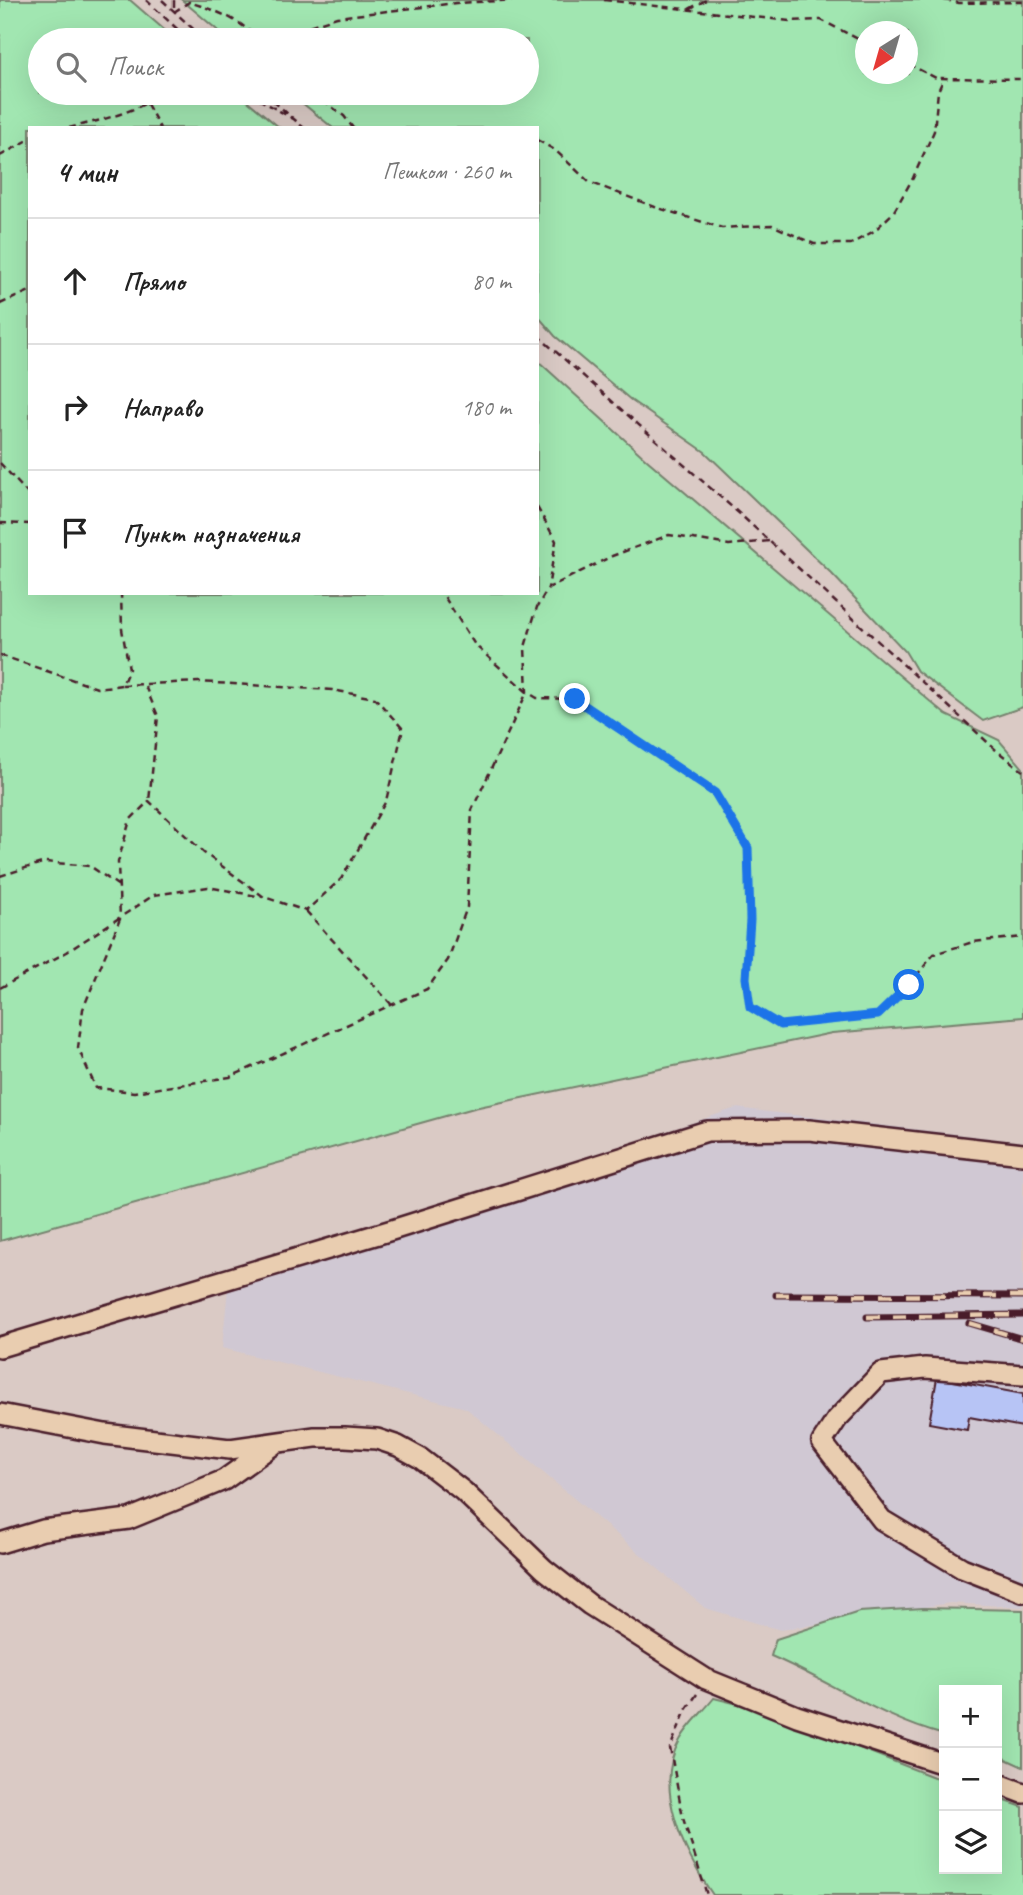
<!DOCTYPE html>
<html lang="ru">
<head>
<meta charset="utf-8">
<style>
	:root { --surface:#fff; --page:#f2f2f2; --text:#222; --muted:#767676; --line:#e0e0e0 }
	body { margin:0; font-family:Caveat,sans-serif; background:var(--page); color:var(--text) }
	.controls { position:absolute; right:21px; bottom:21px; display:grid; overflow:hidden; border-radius:0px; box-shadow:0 7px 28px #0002 }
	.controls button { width:63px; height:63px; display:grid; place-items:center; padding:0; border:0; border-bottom:2px solid var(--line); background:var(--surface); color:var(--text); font:35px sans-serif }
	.compass { position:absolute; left:855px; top:21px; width:63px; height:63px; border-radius:50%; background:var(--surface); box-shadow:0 7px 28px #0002; rotate:217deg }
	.stop { position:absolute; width:21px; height:21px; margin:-16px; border:5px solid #1a73e8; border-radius:50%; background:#fff }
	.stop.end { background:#1a73e8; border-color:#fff; box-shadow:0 2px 7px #0008 }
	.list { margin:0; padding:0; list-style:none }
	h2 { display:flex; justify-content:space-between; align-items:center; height:91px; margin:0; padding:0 28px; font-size:30px }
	h2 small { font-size:23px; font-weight:400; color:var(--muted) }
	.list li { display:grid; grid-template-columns:46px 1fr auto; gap:21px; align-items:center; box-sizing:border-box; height:126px; padding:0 28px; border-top:2px solid var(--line) }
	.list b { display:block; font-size:26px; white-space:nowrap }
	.list em { font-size:23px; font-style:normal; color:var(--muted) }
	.icon { flex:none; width:38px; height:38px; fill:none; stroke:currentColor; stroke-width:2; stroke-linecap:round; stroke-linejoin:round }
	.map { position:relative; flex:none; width:1023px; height:1895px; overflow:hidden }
	.search { position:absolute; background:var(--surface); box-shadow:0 7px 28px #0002; left:28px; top:28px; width:511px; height:77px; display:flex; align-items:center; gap:18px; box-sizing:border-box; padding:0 24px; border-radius:38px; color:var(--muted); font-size:26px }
	.panel { position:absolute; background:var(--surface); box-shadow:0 7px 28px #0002; left:28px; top:126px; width:511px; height:469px; border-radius:0px }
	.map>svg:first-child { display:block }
</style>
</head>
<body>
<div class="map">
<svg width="1023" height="1895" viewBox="0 0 1023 1895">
	<rect width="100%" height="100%" fill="#dacac5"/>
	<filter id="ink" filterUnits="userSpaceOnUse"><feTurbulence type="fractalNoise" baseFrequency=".0143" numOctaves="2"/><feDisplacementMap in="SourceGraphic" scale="14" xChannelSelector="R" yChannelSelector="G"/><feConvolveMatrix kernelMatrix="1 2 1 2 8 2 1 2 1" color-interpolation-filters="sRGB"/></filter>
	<g filter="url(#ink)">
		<!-- built -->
		<path fill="#d0c8d3" d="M736,1108L1023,1142V1607L950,1603L781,1630L705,1608L466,1408L222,1348L229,1279Z"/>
		<!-- green -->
		<path fill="#a1e6b1" stroke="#76826e" stroke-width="2" fill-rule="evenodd" d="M0,0H130L176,40H40V93H238L280,128H30V593H537V360L647,460L946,715L999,740L1023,768V1017L832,1033L474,1108L0,1241Z
			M182,0H1023V707L983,721L917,671L905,651L831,573L705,452L632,401L555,336L537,315V128H333L290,93H527V40H229ZM866,32H908V74H866Z
			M923,1608L1023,1610V1767L997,1755V1690H944V1735C883,1719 829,1681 771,1656L776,1639L859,1612Z
			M714,1698L762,1710L944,1781V1869H997V1798L1023,1807V1895H713C685,1855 652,1788 680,1740C688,1725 703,1712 714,1698Z"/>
		<!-- building -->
		<path fill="#b7c4f5" stroke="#4a1f2b" stroke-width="2" d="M937,1378L1023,1394V1427L969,1417L967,1430L929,1423Z"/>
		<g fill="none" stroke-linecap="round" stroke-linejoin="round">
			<defs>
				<path id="minor" d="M0,1347L392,1230L707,1131L809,1130L1023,1154
					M1023,1375L925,1368L881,1373L837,1419L822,1442L882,1520L962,1568L1023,1592
					M0,1414L105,1434L230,1449L315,1437H345L377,1439L398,1446L420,1458L463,1491L544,1569L590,1605L706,1679L797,1716L944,1764
					M0,1543L43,1530L129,1519L224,1480L273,1445
					M997,1783L1023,1793"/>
			</defs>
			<!-- minor casing -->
			<use href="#minor" stroke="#4a1f2b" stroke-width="24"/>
			<!-- path -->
			<path stroke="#4a1f2b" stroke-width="2.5" stroke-dasharray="7 5" stroke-linecap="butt" d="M146,0L189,40
				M162,0L205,40
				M174,0V11
				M604,0L790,21L821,20L866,43
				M944,0L959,3L1023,2
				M689,9L706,0
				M174,12L189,2C214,10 241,19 258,40
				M264,40L337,17L456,3L519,0
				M908,64L936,78L1023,79
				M248,93L297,121
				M264,93L304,128
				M313,93L344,116L353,128
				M147,104L160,128
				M69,128C101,120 135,113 162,93
				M537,140L555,150L589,182L655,207L722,228L772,225L814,244H851L874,231L893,213L913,178L934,131L938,91L944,78
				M0,156L30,139
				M0,304L30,291
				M537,335L742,516L996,750L1023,771
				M0,463L30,496
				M537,507L556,541L548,588
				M0,523L30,524
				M769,541L729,545L669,535L612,556L548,588L537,607L525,647L527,692L537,698L575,699L715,793L748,848L750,920L745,978L750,1007L780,1025L879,1015L909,985L934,954L973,942L1023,937
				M0,655L97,688L122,685L129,669L122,629L121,593
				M122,685L199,682L332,690L375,698L403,729L386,801L341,879L306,911L264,897L204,853L149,801L130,820L118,862L120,919L83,1009L78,1048L96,1088L134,1092L230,1077L427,989L448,960L467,907L472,810L527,692L475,645L442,593
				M145,686L158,716L149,801
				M0,876L45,862L90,866L119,886
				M306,911L391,1004
				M0,988L67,952L154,895L208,887L263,897
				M697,1694L686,1710L670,1748L683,1818L707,1895"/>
			<!-- minor -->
			<use href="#minor" stroke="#e9cdb0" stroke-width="19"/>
			<defs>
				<path id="rail" d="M776,1295L1023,1296
					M867,1317L1023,1315
					M969,1323L1023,1339"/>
			</defs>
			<!-- rail casing -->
			<use href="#rail" stroke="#4a1f2b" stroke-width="7"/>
			<!-- rail -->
			<use href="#rail" stroke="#e9cdb0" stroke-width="4.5" stroke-dasharray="13" stroke-linecap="butt"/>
		</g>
	</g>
	<g fill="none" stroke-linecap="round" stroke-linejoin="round" filter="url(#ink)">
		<!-- route -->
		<path stroke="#1a73e8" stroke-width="9" d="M575,699L715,793L748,848L750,920L746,978L750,1007L780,1025L878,1015L909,985"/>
	</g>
</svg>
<div class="controls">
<button>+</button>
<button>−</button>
<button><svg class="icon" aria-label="layers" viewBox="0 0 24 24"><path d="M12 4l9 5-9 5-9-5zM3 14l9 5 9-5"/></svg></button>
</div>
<svg class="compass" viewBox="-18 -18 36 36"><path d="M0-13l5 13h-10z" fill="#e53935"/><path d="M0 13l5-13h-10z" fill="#767676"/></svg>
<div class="stop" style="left:909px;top:985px"></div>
<div class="stop end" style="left:575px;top:699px"></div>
<div class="search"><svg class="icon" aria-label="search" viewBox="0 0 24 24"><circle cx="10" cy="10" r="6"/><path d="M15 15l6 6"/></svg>Поиск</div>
<section class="panel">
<h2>4 мин<small>Пешком · 260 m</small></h2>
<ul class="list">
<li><svg class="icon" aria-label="ahead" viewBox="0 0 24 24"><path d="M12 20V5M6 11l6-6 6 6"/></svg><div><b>Прямо</b></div><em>80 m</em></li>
<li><svg class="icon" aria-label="right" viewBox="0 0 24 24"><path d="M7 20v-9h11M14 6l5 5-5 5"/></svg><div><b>Направо</b></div><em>180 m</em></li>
<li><svg class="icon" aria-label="arrive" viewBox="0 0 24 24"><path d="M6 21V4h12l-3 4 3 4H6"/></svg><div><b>Пункт назначения</b></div></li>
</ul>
</section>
</div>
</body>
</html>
